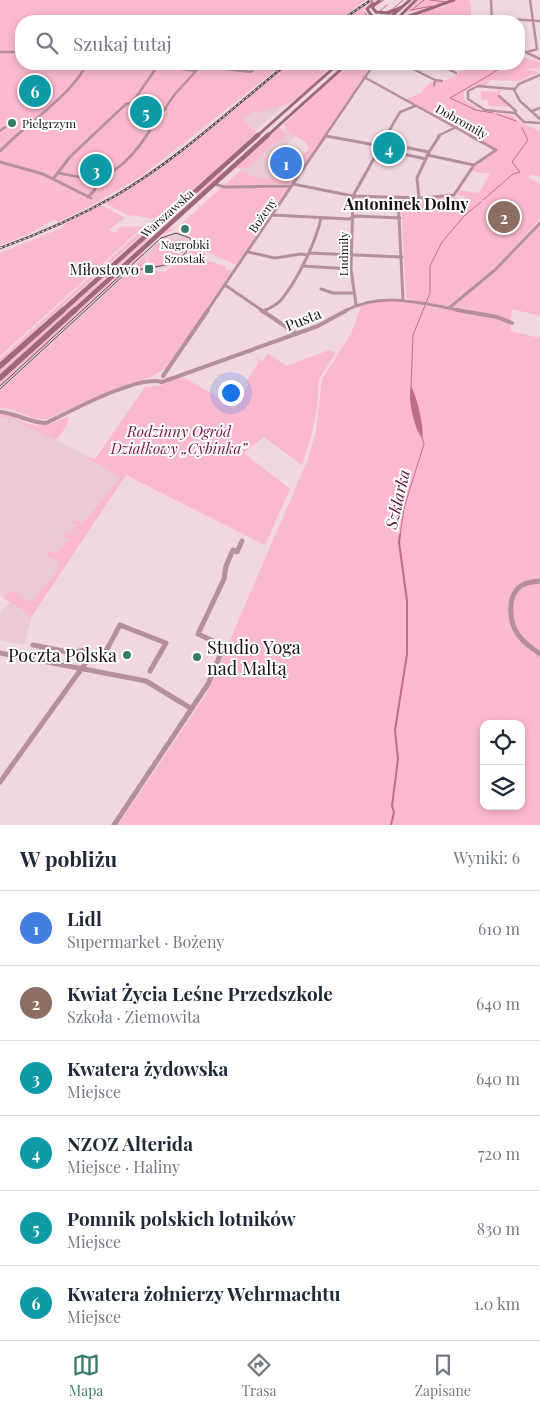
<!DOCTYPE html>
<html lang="pl">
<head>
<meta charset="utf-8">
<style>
	:root { --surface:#fff; --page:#f2f2f3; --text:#1f2937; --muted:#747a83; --line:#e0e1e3; --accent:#387a6b }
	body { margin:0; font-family:"Playfair Display",serif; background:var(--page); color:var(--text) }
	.controls { position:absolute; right:15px; bottom:15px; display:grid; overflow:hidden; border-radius:10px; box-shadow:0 2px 8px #0003 }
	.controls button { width:45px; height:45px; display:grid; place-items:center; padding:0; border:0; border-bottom:1px solid var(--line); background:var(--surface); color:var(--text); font:25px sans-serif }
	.you { position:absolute; left:230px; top:392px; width:18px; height:18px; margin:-12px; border:4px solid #fff; border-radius:50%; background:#1a73e8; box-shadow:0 0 0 8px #1a73e833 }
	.badge { display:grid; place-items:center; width:32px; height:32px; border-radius:50%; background:var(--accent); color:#fff; font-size:16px; font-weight:700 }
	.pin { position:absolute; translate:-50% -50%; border:2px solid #fff; box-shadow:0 1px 5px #0006 }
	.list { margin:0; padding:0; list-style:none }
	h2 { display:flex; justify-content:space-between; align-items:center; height:65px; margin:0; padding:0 20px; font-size:21px }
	h2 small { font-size:16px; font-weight:400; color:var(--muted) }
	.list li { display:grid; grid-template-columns:32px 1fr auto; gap:15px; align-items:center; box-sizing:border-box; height:75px; padding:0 20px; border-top:1px solid var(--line) }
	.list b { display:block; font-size:19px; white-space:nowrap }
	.list p { margin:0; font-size:16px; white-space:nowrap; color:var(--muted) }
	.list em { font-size:16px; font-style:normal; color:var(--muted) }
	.icon { flex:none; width:28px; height:28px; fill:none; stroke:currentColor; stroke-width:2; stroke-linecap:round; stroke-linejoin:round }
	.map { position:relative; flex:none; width:540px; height:825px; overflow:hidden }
	.search { position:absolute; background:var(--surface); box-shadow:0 2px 8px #0003; left:15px; right:15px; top:15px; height:55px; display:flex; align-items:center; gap:12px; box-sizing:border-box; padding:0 18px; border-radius:20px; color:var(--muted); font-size:19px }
	.sheet { height:515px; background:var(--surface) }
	nav { display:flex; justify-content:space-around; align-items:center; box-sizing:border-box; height:70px; border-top:1px solid var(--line); background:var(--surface); font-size:14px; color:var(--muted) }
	nav a { display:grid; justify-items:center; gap:2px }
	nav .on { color:var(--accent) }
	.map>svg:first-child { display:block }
</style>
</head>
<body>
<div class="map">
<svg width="540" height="825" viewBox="0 0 540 825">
	<rect width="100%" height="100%" fill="#f1d8e0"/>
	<!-- built -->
	<path fill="#eacad4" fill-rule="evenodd" d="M282,105V107L258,128L253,129L243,118L248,111Z
		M283,129H285L296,136L284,147L306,153L301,158L303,159L285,177L260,178L247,174L246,172H239V168L248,167L275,143L286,132Z
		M178,232L189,236L193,243L192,247L176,263L166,268L133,271L0,390V385L135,262L138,263L131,267L130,270L159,267L148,263L145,257L139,262L136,261L163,236ZM171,239L181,240L185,244L150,262L161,242Z
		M0,416H7L126,475L32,616L24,645L0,640V613L10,602L0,595Z"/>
	<!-- green -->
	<path fill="#fbb9d0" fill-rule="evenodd" d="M0,0H366L337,21H21V64H284L143,175L96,203L58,222V221H55L57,219L53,220L27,235L0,245Z
		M373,0H377L367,5L364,11L374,21H342Z
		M419,0H452L404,14Z
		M457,0H471L469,3L471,5V16C456,19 422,25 409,17L404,21H399L417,12L443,7Z
		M519,50L524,53L521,57L540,62V69L529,68L527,69L539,72L519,81L490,80L485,86L474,85L464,92V100L482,111L512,115L521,123L540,131V177L531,175L528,177L540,184V219L496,267L454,304C441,311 419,301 406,298L401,200L454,197L464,200L465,197L457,195L459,190L479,193L490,174L470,171L497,150L406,99L421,93L426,86L433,81L432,86L440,83L435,84V81C449,84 460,69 473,67V64H519Z
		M289,64H329C328,72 298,100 288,104C282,106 271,109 266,108V110L259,112L254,110L249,115L245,114L243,118L252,129H255L256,133L184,199L164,214L152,219L132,215L130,217L106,203L102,205L125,218L109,230L115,233L118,231L117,229L123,226L143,227L0,356V253L64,227L65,225H61L98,207L147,177Z
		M349,64H372L291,184L223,186L239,172H246L247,174L260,178L285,177L303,159L300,158L309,148L305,142L285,129L284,124Z
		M498,90H502L499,95L509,107L489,106L488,100H481V93L479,91L497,92Z
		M279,127L286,134L281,141L274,143L248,168H234Z
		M221,170L225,172L162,229H155Z
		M222,187L288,188L272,210L259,212V213L267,218L236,265L196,247V242L200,240L198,238L194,239L187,232L191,229L183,225L179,226Z
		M540,225V316L512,309L510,331L540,338V825H118L207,693L308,459L316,431L322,379L351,334L361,306L365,303L386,299L444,309L451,308L510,257ZM484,724H521V806H484Z
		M168,228L174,230L161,235L142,253L144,254L0,385V381Z
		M143,229L144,233L0,362V359Z
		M152,233L151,237L0,375V369Z
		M171,239L181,240L186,247C174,269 150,269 128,270L145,256L147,263L153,265L148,260C148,250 161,240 171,239Z
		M194,248L207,254L199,257L222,266L224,265L226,267L225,269L232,271L166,368L149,378L116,388L47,419C30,421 17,408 0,408V390L125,276C136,268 153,270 165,272L185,256H191L187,254Z
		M329,350L336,353L319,379L317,410L311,437L302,465L264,437L244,453L290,489L265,545L126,475L32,616L4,598L11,590L32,602L54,575L60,563L47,555V552L50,551L56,554L69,540L63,536L62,533L69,534L77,525L71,522C75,518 79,522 83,523L121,477L87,458L89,457L95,459L145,387L158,386L183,377L235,407L249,383L246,382L259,362L254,354L249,353H253L262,362L268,353L286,366Z
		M0,414C13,414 22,424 34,425C47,428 57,419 69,417L66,427L56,440L7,417H0Z"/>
	<!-- water -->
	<path fill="#bf6c8c" d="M411,386C416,394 425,429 422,438C414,429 407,396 411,386Z"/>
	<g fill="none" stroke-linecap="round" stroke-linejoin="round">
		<!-- stream-far1 -->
		<path stroke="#bf6c8c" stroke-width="1" d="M430,0L446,2
			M376,5L384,0
			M411,10L433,6
			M412,10L424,0
			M380,11L387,5
			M386,12L393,9L403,0
			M365,13L372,21
			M372,14L378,21
			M382,21L390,14
			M494,64L496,65
			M331,67L334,64
			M494,72L501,68L498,66
			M493,73L450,98L476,110L493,113
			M497,114L516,121
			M483,200L513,174L520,172L512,162L528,140L522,128
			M411,387L413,335L430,293V266L442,242L465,215L481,202
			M400,536L404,508L424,444L422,437"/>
		<!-- stream -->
		<path stroke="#bf6c8c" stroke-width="2" d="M391,825L394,812L392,806L398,759L395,730L407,654V601L399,542L400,535"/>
		<!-- street-far3 -->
		<path stroke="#b68f9c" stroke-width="2.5" d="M491,0L492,21
			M433,21L475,17L540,21
			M519,49L540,59
			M0,52H21
			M527,52L537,49L530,0
			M145,64L196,71L175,94L146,136
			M403,64L435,80
			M438,64L456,73
			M196,71L200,66L251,72L253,70
			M540,75L519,84L514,90L520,101L540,119
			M364,77L471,136
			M434,85L435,80L442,81
			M514,89L478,86L468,91V99L485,110L515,113L524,122L540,123
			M499,96L516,111L515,113
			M132,103L159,64
			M532,111L540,108
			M0,131L5,127
			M16,136C35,119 78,87 86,64
			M92,136L126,104L132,103L166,109
			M325,136L374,64
			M386,136L400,112L415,106
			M438,136L456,127"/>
		<!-- street-far2 -->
		<path stroke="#b68f9c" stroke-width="3" d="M326,136L381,146
			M383,143L429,152
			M379,149L426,159
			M0,151L17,135
			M427,155L474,165
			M0,162L43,174L91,198
			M58,173C69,175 81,178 93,178C116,176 135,153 147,135
			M53,179L70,157L93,135
			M214,184L225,187L292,186
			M293,184L353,196L422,198L454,195L474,165L496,150L469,135
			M88,197L94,191L99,177
			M398,197L403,300
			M419,198L417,178L429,152L440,135
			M272,215L349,219L356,216L400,218
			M248,252L275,258L301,254L308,255
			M309,253L402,257
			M302,266L351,269
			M225,285L263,311
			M321,289L333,293H354
			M356,305L351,269L353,196L387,135
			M449,308L496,269L540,223
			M207,311L326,135
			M264,311C269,308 277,305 281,300C297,281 316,242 321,218
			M345,311C383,290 423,304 464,311"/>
		<!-- street-far1 -->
		<path stroke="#b68f9c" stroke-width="4" d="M261,310L297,334
			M457,310L497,317L512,323
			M264,311L266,310
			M163,376L208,310
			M0,412C16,413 30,423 46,423C69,412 139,374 162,382L318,326L347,310"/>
		<!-- street -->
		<path stroke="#b68f9c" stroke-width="5" d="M540,581C534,582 526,582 521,586C507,595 509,620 517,633C522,642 532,648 540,654
			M0,653L146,681L192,709
			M101,660L120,625L166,643L150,671
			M0,782L87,661L88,656L84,650L73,653L33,645
			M114,825L208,684L224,646L198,634L224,579L226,566L233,550L237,552L242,541"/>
		<!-- secondary-far2 -->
		<path stroke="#9e677b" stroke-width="3" d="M380,0L372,7L376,12L388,13L402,7
			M373,3L367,9L375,21
			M401,15L416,0
			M386,21L410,0
			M395,21L454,0
			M257,136L338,64
			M267,136L347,64"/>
		<!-- secondary-far1 -->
		<path stroke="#9e677b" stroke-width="4.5" d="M62,311L258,135
			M74,311L268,135"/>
		<!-- secondary -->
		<path stroke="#9e677b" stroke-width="5.5" d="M0,366L63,310
			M0,378L75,310"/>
		<!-- tram -->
		<path stroke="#594c50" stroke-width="1" d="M0,386L161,238L176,233L190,238L192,242C179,273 149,263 125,274L0,389"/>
		<defs>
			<path id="rail" d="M340,21L371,0
				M0,248C39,234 78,217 115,196C177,160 231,109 287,64"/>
		</defs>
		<!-- rail casing -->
		<use href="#rail" stroke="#594c50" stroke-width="2.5"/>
		<!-- rail -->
		<use href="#rail" stroke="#fff" stroke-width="1" stroke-dasharray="2.5" stroke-linecap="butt"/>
	</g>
	<!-- markers -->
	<g fill="#387a6b" stroke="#fff" stroke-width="2">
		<circle cx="12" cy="123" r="5"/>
		<circle cx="185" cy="229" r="5"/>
		<rect x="144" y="264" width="10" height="10" rx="2.5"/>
		<circle cx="127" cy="655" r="5"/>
		<circle cx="197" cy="657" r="5"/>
	</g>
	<g text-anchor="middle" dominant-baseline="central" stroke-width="4" stroke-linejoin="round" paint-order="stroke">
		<!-- far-street labels -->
		<g font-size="12" fill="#191114" stroke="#fff">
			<text transform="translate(462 121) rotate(29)">Dobromiły</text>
			<text transform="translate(167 213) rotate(-42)">Warszawska</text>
			<text transform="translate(262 215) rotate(-56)">Bożeny</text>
			<text transform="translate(343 254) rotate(-90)">Ludmiły</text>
		</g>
		<!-- far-poi labels -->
		<g font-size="12" fill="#191114" stroke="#fff" text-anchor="start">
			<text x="22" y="123">Pielgrzym</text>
			<text x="185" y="244" text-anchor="middle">Nagrobki<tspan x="185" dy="14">Szostak</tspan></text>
		</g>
		<!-- poi labels -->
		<g font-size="15" fill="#191114" stroke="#fff" text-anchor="end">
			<text x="139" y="269">Miłostowo</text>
		</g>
		<!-- street labels -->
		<g font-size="15" fill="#191114" stroke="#fff">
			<text transform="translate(303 319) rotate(-22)">Pusta</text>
		</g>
		<!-- park labels -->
		<g font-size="15" font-style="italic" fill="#714" stroke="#fff">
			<text x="179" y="431">Rodzinny Ogród<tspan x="179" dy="17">Działkowy „Cybinka”</tspan></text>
		</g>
		<!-- far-district labels -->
		<g font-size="16" font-weight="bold" fill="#191114" stroke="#fff">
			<text x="406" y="203">Antoninek Dolny</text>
		</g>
		<!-- water labels -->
		<g font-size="16" font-style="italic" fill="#5f1337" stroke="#fff">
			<text transform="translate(397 499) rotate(-77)">Szklarka</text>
		</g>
		<!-- near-poi labels -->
		<g font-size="18" fill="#191114" stroke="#fff" text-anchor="start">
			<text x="207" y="647">Studio Yoga<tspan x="207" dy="21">nad Maltą</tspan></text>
			<text x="117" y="655" text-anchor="end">Poczta Polska</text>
		</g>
	</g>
</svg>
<div class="controls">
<button><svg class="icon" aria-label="locate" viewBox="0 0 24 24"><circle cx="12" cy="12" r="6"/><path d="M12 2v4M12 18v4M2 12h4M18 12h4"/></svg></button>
<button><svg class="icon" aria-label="layers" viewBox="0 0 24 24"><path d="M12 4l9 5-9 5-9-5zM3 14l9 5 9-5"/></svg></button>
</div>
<div class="you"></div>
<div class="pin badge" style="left:286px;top:163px;background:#3f7fe0">1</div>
<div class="pin badge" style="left:504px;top:217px;background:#8d6e63">2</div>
<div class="pin badge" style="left:96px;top:170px;background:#0f9aa8">3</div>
<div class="pin badge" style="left:389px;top:148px;background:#0f9aa8">4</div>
<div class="pin badge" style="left:146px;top:112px;background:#0f9aa8">5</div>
<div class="pin badge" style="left:35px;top:91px;background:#0f9aa8">6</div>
<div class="search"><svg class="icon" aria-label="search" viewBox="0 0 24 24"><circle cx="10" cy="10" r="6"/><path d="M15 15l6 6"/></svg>Szukaj tutaj</div>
</div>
<section class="sheet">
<h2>W pobliżu<small>Wyniki: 6</small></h2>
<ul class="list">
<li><span class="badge" style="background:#3f7fe0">1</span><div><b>Lidl</b><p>Supermarket · Bożeny</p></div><em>610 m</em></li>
<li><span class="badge" style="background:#8d6e63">2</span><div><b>Kwiat Życia Leśne Przedszkole</b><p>Szkoła · Ziemowita</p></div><em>640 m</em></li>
<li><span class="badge" style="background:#0f9aa8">3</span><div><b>Kwatera żydowska</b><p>Miejsce</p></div><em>640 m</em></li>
<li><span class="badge" style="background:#0f9aa8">4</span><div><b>NZOZ Alterida</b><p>Miejsce · Haliny</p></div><em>720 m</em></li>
<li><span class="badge" style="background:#0f9aa8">5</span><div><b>Pomnik polskich lotników</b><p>Miejsce</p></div><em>830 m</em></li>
<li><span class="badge" style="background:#0f9aa8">6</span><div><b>Kwatera żołnierzy Wehrmachtu</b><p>Miejsce</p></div><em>1.0 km</em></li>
</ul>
</section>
<nav>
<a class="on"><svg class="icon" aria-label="map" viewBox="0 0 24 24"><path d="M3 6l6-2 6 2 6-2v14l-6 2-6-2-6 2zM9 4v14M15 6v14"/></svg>Mapa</a>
<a><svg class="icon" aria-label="directions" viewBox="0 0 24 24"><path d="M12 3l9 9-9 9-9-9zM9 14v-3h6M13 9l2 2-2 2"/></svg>Trasa</a>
<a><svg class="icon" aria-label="saved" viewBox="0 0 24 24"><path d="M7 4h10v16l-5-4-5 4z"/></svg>Zapisane</a>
</nav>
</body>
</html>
